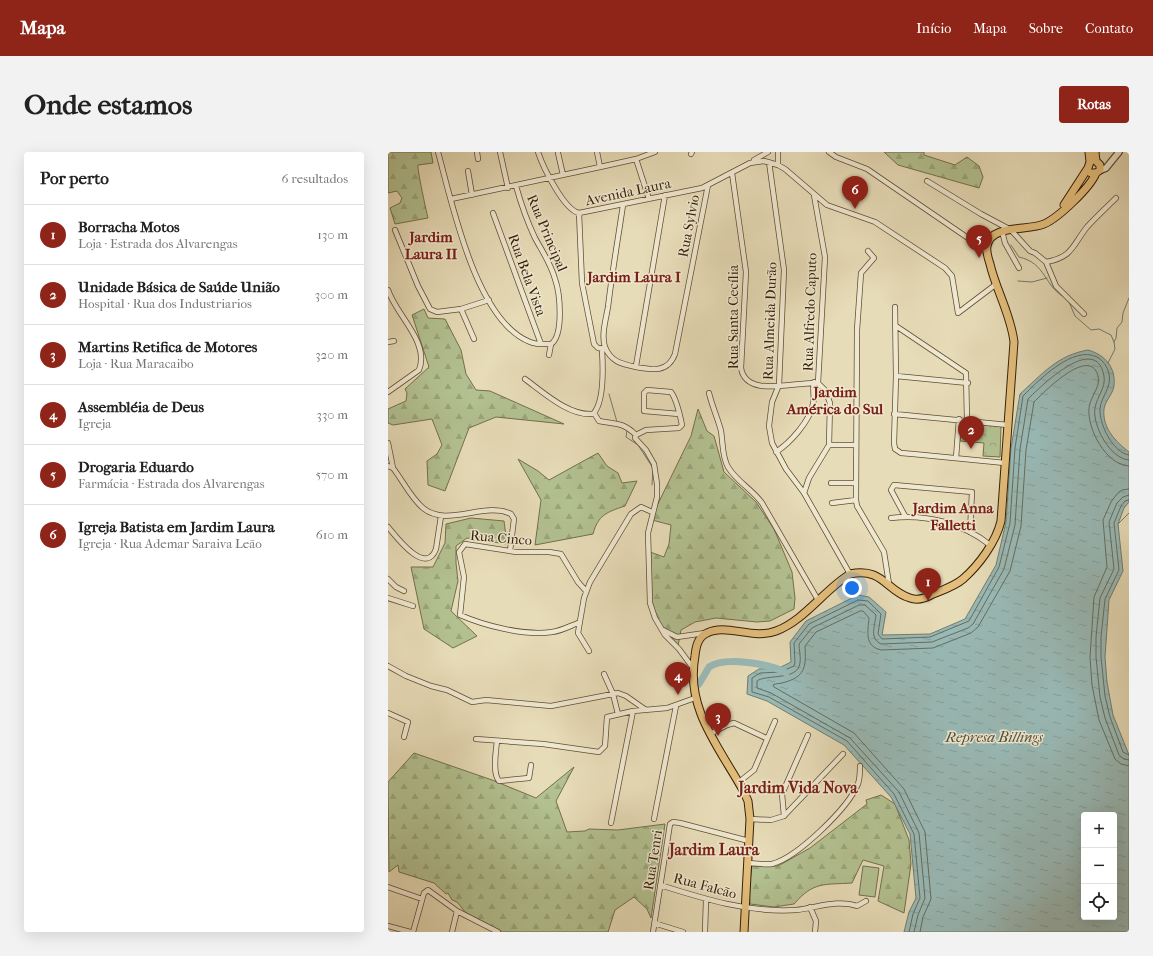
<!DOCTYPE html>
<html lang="pt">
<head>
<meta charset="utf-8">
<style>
	:root { --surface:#fff; --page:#f2f2f2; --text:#222; --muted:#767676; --line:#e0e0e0; --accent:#8f2418 }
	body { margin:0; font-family:"IM FELL French Canon",serif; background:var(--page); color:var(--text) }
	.controls { position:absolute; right:12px; bottom:12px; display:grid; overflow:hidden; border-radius:4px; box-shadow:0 4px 16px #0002 }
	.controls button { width:36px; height:36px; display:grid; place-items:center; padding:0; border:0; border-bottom:1px solid var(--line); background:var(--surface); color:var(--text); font:20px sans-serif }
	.you { position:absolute; left:464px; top:436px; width:14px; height:14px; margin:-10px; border:3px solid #fff; border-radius:50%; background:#1a73e8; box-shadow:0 0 0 6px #1a73e833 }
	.badge { display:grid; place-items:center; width:26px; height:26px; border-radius:50%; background:var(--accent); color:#fff; font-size:13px; font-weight:700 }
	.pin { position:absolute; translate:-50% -33px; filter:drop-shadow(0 1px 2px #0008) }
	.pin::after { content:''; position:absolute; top:21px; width:14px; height:12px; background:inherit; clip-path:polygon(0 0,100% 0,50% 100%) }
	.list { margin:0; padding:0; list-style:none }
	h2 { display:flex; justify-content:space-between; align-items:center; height:52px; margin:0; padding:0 16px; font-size:17px }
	h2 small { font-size:13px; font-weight:400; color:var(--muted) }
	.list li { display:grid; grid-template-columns:26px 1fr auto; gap:12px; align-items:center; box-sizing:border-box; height:60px; padding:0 16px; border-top:1px solid var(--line) }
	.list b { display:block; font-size:15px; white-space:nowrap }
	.list p { margin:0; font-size:13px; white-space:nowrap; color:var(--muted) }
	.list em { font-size:13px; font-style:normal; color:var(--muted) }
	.icon { flex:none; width:22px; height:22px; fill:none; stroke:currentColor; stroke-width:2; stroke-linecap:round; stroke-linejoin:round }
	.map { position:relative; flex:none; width:741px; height:780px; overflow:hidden; border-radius:4px }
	header { display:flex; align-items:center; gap:24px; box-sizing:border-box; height:56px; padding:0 20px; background:var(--accent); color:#fff }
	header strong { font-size:19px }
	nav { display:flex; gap:22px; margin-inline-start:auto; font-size:14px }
	.intro { display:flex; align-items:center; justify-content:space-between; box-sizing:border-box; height:96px; padding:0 24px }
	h1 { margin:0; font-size:28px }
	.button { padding:10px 18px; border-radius:4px; background:var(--accent); color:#fff; font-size:14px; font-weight:700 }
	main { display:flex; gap:24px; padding:0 24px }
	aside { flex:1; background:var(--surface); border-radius:4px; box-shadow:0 4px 16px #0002 }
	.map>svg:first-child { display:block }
</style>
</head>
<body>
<header>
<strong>Mapa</strong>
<nav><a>Início</a><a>Mapa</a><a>Sobre</a><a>Contato</a></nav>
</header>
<div class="intro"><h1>Onde estamos</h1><a class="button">Rotas</a></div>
<main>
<aside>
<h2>Por perto<small>6 resultados</small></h2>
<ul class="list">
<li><span class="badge">1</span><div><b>Borracha Motos</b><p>Loja · Estrada dos Alvarengas</p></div><em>130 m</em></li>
<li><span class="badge">2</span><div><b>Unidade Básica de Saúde União</b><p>Hospital · Rua dos Industriarios</p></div><em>300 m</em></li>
<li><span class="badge">3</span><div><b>Martins Retifica de Motores</b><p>Loja · Rua Maracaibo</p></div><em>320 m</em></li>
<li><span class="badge">4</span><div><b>Assembléia de Deus</b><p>Igreja</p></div><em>330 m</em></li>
<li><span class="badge">5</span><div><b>Drogaria Eduardo</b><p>Farmácia · Estrada dos Alvarengas</p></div><em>570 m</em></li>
<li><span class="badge">6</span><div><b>Igreja Batista em Jardim Laura</b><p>Igreja · Rua Ademar Saraiva Leão</p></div><em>610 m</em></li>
</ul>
</aside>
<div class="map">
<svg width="741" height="780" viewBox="0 0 741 780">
	<defs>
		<pattern id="forest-firs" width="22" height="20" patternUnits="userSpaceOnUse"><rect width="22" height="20" fill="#b3c191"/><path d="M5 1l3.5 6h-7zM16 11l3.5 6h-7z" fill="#9aa57c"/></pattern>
		<pattern id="park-crowns" width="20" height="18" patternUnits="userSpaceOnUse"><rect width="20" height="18" fill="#b3c191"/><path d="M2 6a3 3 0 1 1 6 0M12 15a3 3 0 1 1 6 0" fill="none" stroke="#9aa57c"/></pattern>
		<pattern id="water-ripples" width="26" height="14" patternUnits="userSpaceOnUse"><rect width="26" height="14" fill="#99bab7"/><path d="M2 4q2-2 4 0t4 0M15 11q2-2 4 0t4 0" fill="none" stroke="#849f9c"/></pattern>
	</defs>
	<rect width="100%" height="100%" fill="#e7dcb8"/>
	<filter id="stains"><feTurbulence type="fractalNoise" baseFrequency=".005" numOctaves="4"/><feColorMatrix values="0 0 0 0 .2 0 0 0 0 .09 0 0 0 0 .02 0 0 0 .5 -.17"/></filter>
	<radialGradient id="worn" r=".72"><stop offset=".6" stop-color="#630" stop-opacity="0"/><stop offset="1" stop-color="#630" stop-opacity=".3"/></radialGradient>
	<!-- green -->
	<path fill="#b3c191" stroke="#73704b" d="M475,714L491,716L487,745L471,743Z"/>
	<!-- forest -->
	<path fill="url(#forest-firs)" stroke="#73704b" d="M0,0H43L45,11L30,13C29,17 38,58 40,66L7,72L2,56L12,51L14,46L9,39L0,41Z
		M496,0H536V3L567,13L579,5L591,14L595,25L591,36L510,13Z
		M36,157L40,166L57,167L73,198L78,222L88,238L102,239L176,272L108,265L81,276L57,339L40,333L39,309L49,302L54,293L44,267L5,273L0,271V257L18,249L19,241L17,237L41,215L24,163Z
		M310,257L319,279L326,284L336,320L368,350L386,377L404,420L407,446L406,457L382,469L369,470L328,466L307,470L293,478L290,494L276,479L264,455L262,400L276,405L281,392L283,373L264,368L265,362L303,284Z
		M210,301L219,314L230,321L234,331L249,329L237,354C219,360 210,363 205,382L147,393L153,348L130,307L150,319L161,328Z
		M83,366L116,369L119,392L79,386L68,394V411L70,429L63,459L89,484L65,496L36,477L23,415H45L57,391L58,372Z
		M26,601L104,628L148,646L186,615L168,649L179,680L197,679L201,677L230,678L277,672L263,766L259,757L246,745L227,758L220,780H114L78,761L69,750L64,748L60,741L58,742L46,731L11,720L10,713L1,720L0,630Z
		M493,643L507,652L521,688L523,712L516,761L490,749L496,714L475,708L464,731C436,733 426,729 406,752L386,755L362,752L361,737L364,714H390L422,696L479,652L478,648Z"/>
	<!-- park -->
	<path fill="url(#park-crowns)" stroke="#73704b" d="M575,271L610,273L613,275L612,305L595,304L596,291L572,289Z"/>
	<!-- water -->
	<path fill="url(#water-ripples)" stroke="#707c70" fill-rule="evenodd" d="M700,198C717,203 728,215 726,234C725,242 717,249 716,257C714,276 728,290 741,300V350L736,356L730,372L735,419L721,448L717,505L719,530L725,563L741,603V780H516L521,760L528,746L522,682L503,645L456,593L379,549L359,542L360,524L371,517L391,516L403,510L402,490L418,469L470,443L481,445L498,460L494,483L542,482L577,467L608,413L618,370L623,296L632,242C654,222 670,203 700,198ZM696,663H726V765H696Z"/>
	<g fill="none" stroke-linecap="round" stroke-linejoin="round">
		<!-- shore -->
		<path stroke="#666c5e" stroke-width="1" d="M741,337L734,338L728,343L723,350L715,368L719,415L706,445L702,505L704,533L711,568L727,607L733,612L741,614
			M741,343L735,345L729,351L721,370L726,417L712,446L708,485V505L712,545L717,566L731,603L736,607L741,608
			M741,348L737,349L733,354L726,371L731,418L717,447L713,485V505L717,544L722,565L735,600L741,603
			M521,780L525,762L532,746L526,682L506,642L459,589L381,545L364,540V526L372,521L392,520L406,514L407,510L406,491L421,472L470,448L480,449L493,462L490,482L494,487L542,485L581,469L611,415L622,371L627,296L635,244C651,228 685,193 709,205C715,208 720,216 721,222C724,236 713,244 712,257C711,272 725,301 741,303
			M526,780L530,763L537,746L531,681L511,640L462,586L383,541L369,536V529C378,522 410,529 412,511C413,505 411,498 411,492L424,476L471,453H477L488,463C487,474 481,486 493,492L544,490L580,476L585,472L616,417L627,373L632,297L640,247C653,234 708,180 716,224C718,236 709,244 707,256C704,273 722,307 741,308
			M532,780L535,765L543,747L537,680L516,637L466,581L386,535L385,533C388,531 391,532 394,531C418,525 418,515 417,494L428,480L472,459H475L481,466C480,479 476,494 493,498L545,496L583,481L590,475L622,419L633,374L638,298L646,250C656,240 702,193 710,224C713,235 702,245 701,256C699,277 718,313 741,314"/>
		<!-- stream -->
		<path stroke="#707c70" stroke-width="1" d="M623,93L631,105C658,111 656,134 676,145
			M630,129L644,130L659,126
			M681,150L687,164L703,178L711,177L723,183L726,190
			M720,211L727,197L726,190L728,186L729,176L734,170L735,161L741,146
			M221,242L229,270
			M239,278L238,285L250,293L265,316L264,333
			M730,372L741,361"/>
		<!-- river -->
		<path stroke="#99bab7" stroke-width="7" d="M311,532L321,515C337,504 383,512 398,521"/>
		<defs>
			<path id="minor" d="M50,0C64,51 88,169 142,190C149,193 155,192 163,192C176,183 172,141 167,127C163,112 154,99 147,86C139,69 133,52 128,34
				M89,0L90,7
				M112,0L120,36
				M150,0C155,15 176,58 191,61L314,36L362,11L376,9L390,13L397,17L439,53L487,70L557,116L564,124L570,161L607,133
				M209,0L212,15
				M441,0L448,5L479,17L599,99
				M170,1L175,23
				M303,2L304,0
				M248,7L261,47
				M366,8L380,0
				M381,10L396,118L391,233L384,250L381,274L384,291L398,317L416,341L462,422
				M390,13V0
				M80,19L84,43
				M344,21L358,120L353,216C358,247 408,229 430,231L437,238L442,251L441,293L421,326L416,341
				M539,29L593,62L623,78L642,99L647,101L658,110C685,105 684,94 699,75C708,65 718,56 728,46
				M426,43L437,105L430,231
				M63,47L212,15L248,7L267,0
				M235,53C230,87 224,121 220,155C218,167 213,183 217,195C223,210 234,212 248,215C264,218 280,221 287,202L320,33
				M105,61L153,192
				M191,61L194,131L206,192L210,196L218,197
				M7,78L30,134L42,157L49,160L73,157L86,187
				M614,79L617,91L631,116
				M480,99L486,106L473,121L469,178L468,348L469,354L496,400L501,432
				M658,110L668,134L696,162
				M0,138C8,163 42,190 31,218L0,240
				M507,155L508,224L506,291L507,297L513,301L525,302L617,311
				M73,157L101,148
				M508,174L578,221L579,268
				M0,190L6,189
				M161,203L163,192
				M248,214L277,43
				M508,224L580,231
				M137,227C156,241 181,264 205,262C217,250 215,214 214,198
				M321,241C324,254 330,267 333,279C335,291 334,305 340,315C349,330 364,337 374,351L430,448
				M206,261L211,269C227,272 235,270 248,283L247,286L258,298L266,312L269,332V345L260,381L262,451L267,466L277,483L291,497L305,516
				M506,262L620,273
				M248,283L258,278L291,276L294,273C292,263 289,248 283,240L259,238L256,241V259L291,262
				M0,291L5,316
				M441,293H467
				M388,300C402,291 422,269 425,252C427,245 424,237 426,230
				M568,306L571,267
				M0,314L5,316C15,329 23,346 35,356C59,376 97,349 123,362L126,367L122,399
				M443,331H468
				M444,351L468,348
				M517,364L503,338L506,333L584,340L582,380
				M503,366C538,362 575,371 602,393
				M0,375C9,386 38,424 48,397L53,364
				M0,427L8,435L16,439
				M0,446L25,454
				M190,471C182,474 173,479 164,480C137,484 97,474 72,463L76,425L71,400L77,392L128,400H161L173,402L190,430L198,439
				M275,478L289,485L317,481
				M201,499L190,481L196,446L202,430L243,362L253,355L264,360
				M0,514L18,524L43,534L59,538L84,550L98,548L163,554L230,541L238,544L258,558
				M216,522L225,542L230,562
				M0,561L20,570L16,585
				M322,582L339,573L346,571L378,586
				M88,587L155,592L211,600L217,594L219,565L245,559L279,556L307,546
				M109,589C108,599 104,621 111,629L141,626L143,613
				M351,630L366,618L387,569
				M396,664L394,642L420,583
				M266,667L288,554
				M362,667L383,668L396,664L455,602
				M223,671L245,559
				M359,711C367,711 376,713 384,712C410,705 460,656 470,632C472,626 472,620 472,614
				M272,733C316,747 361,761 408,758C428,756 450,747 469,754L478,749
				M0,735L34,747
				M422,755L428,769L427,780
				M266,771L295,780
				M0,774L22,780
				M25,780L36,741L40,738L69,759L110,780
				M64,780L69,759
				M265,780L282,672L285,670L292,671L361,689
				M317,780L318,748"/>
			<path id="tertiary" d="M711,19L718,16L731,0"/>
			<path id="primary" d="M707,0L708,9
				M703,21H708L712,18V13L708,9
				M676,53L700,16L702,10L701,0
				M356,780L362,667L360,649L356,640C332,596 297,557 307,504C308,494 310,485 319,481C338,471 365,488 388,479C417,468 436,438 462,422C495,415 498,439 522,446C530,449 538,446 545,442C555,438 567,434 575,427C591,413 608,390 613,369L626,190C623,163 608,138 602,112C600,106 598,99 599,94C603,72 640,79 656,72C670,66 702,36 708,21"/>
		</defs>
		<!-- minor casing -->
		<use href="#minor" stroke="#604e32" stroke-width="6"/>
		<!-- tertiary casing -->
		<use href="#tertiary" stroke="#604e32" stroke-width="8"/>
		<!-- primary casing -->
		<use href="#primary" stroke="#331f05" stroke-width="9"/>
		<!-- minor -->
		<use href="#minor" stroke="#efe8d1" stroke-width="4.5"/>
		<!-- tertiary -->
		<use href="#tertiary" stroke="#efe8d1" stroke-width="5.5"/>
		<!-- primary -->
		<use href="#primary" stroke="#e4be7c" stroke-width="7"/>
	</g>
	<g text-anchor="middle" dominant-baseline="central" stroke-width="3" stroke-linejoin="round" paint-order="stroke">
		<!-- street labels -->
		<g font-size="14" fill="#331f05" stroke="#efe8d1">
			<text transform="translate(240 40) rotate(-12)">Avenida Laura</text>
			<text transform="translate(301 74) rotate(-79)">Rua Sylvio</text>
			<text transform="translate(159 81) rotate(67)">Rua Principal</text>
			<text transform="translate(139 123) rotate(70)">Rua Bela Vista</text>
			<text transform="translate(422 160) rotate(-88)">Rua Alfredo Caputo</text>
			<text transform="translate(345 165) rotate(-90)">Rua Santa Cecília</text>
			<text transform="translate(382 169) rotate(-88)">Rua Almeida Durão</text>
			<text transform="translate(113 386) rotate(5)">Rua Cinco</text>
			<text transform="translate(265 708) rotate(-81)">Rua Tenri</text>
			<text transform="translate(317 734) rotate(15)">Rua Falcão</text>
		</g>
		<!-- neighbourhood labels -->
		<g font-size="15" font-weight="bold" fill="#7a1f14" stroke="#efe8d1">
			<text x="43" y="85">Jardim<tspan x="43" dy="17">Laura II</tspan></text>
			<text x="246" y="125">Jardim Laura I</text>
			<text x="447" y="240">Jardim<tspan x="447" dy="17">América do Sul</tspan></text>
			<text x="565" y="356">Jardim Anna<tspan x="565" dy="17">Falletti</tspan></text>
		</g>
		<!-- water labels -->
		<g font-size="15" font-style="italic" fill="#524e3a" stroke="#efe8d1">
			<text x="606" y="585">Represa Billings</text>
		</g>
		<!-- quarter labels -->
		<g font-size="16" font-weight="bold" fill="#7a1f14" stroke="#efe8d1">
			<text x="410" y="635">Jardim Vida Nova</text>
			<text x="326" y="697">Jardim Laura</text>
		</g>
	</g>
	<rect width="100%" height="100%" filter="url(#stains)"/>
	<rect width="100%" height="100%" fill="url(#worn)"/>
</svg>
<div class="controls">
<button>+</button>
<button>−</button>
<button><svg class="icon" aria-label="locate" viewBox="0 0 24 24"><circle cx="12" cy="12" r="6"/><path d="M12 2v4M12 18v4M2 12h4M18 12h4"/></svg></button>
</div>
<div class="you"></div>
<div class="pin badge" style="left:540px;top:449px">1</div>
<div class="pin badge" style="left:583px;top:297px">2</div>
<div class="pin badge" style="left:330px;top:584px">3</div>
<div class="pin badge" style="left:290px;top:543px">4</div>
<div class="pin badge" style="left:591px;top:106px">5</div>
<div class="pin badge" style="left:467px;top:57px">6</div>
</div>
</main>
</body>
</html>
